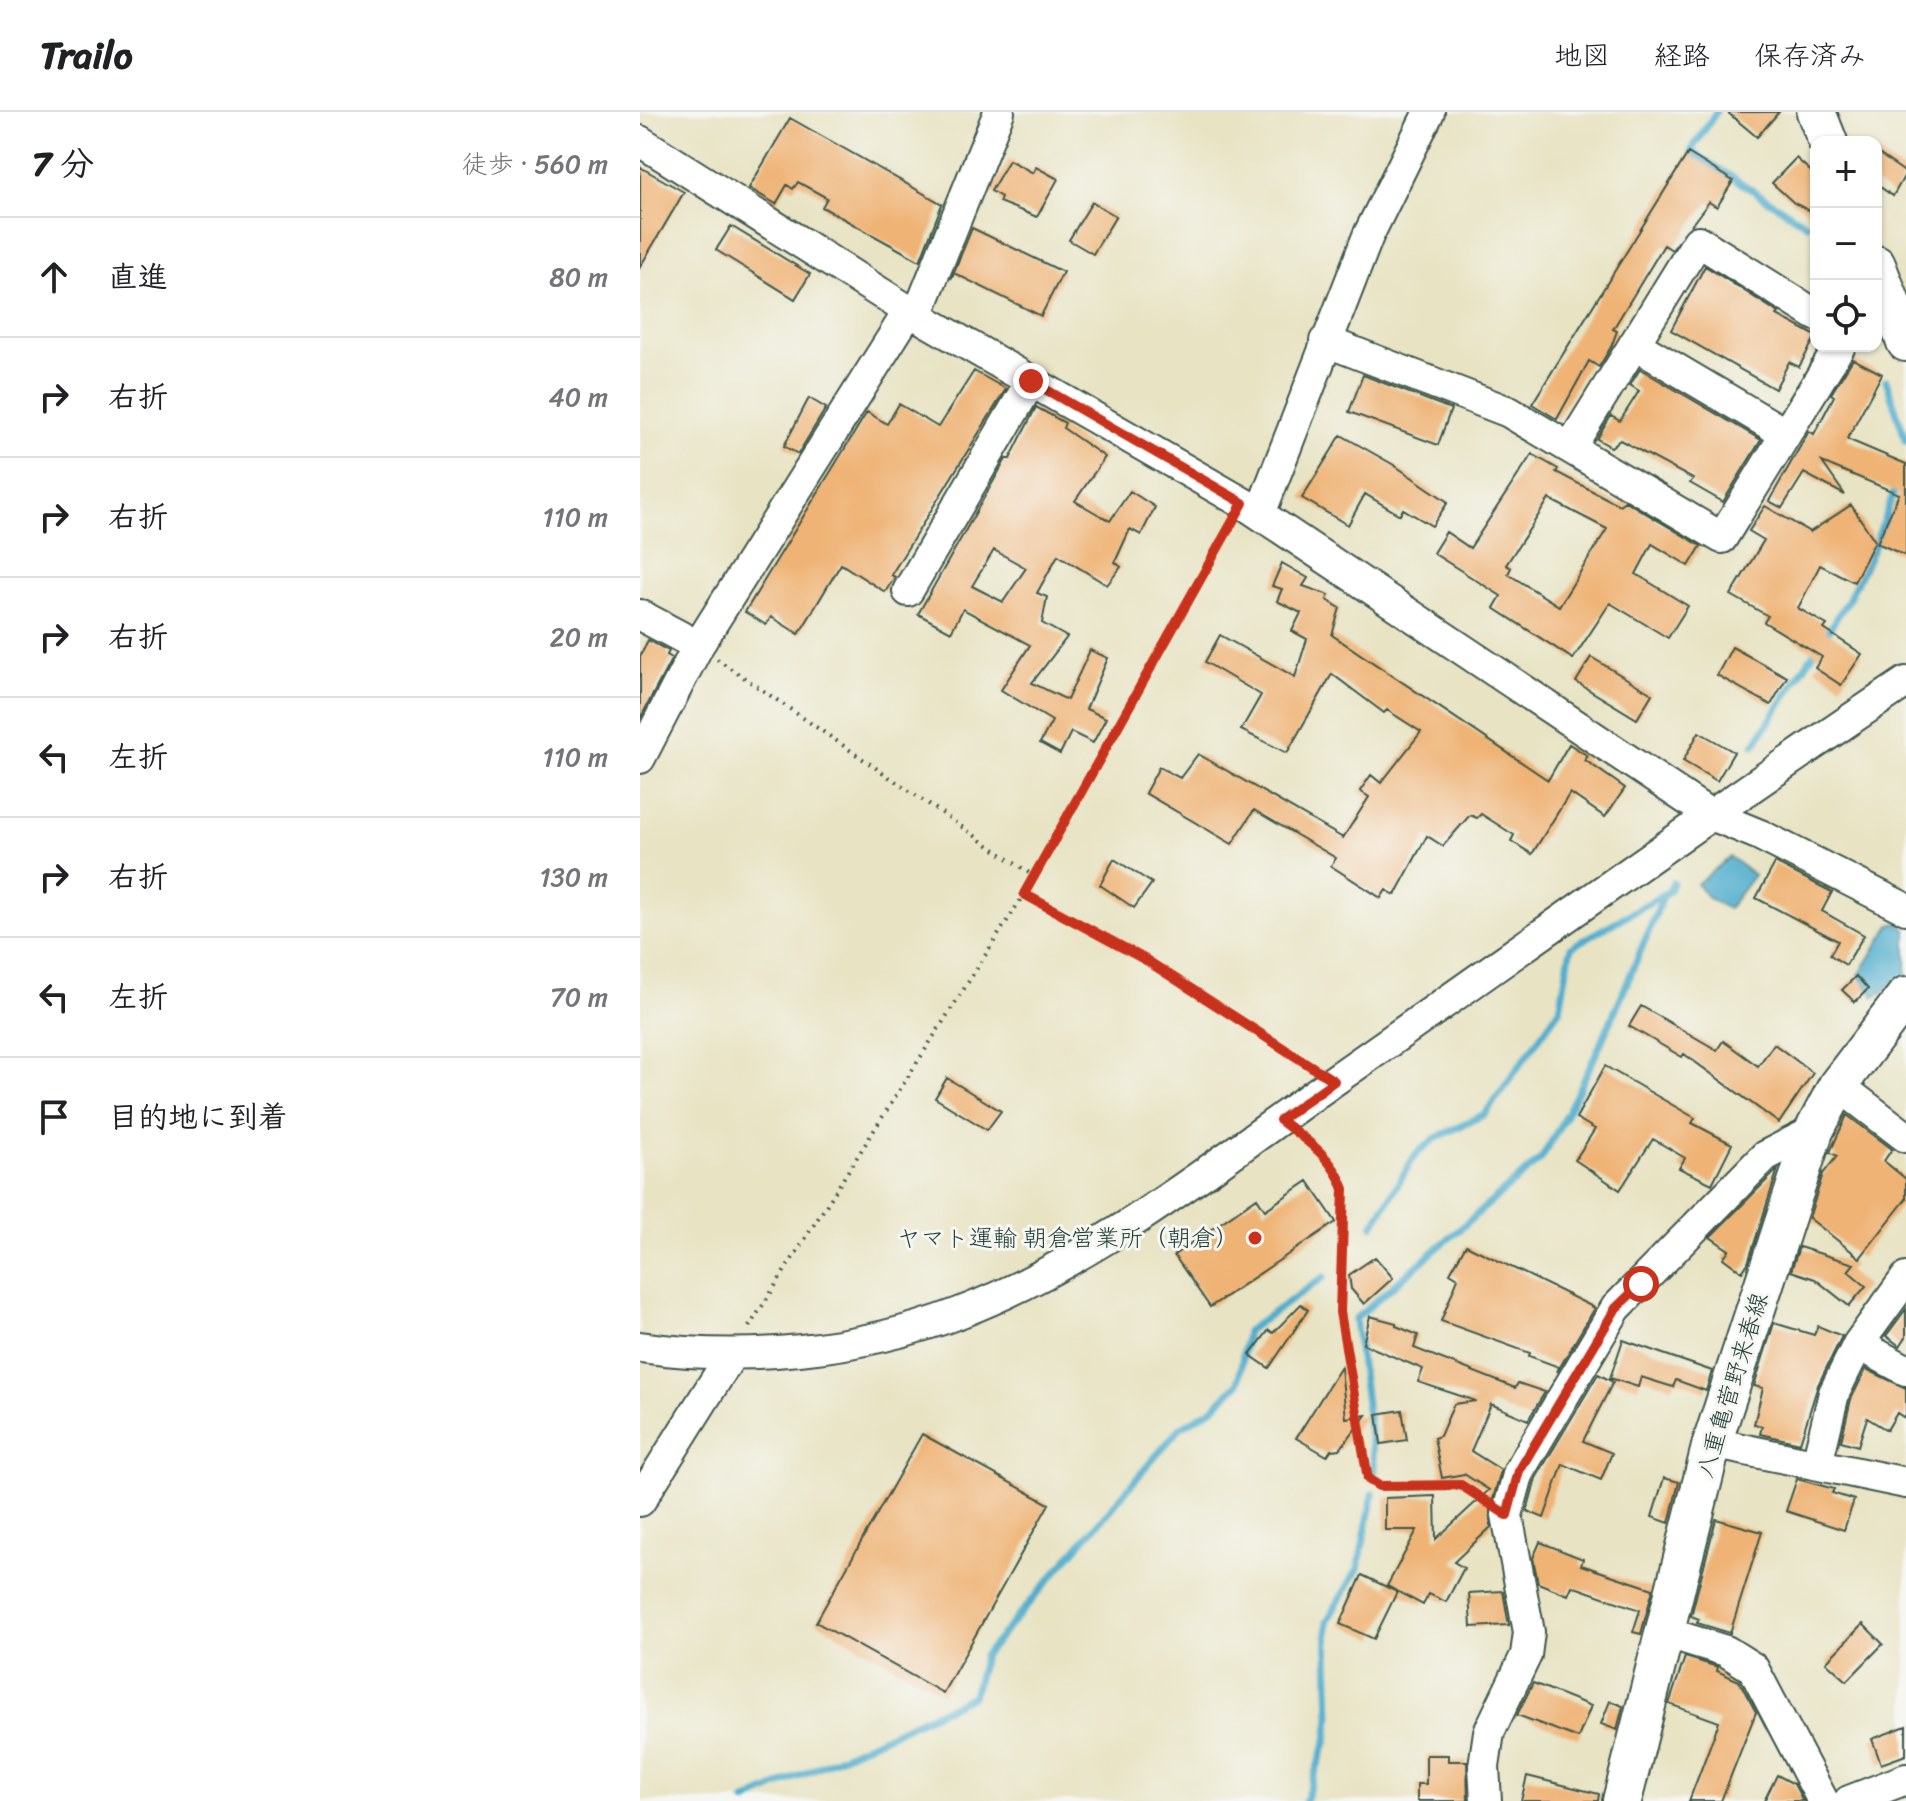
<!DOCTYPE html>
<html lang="ja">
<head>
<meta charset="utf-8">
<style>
	:root { --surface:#fff; --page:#f6f6f6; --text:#202124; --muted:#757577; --line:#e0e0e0 }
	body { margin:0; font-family:Sriracha,"Klee One",sans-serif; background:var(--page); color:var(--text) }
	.controls { position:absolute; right:24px; top:24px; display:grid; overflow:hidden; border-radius:16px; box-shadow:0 2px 6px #0004 }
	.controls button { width:72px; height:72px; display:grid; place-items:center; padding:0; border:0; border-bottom:2px solid var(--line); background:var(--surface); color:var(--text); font:40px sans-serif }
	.stop { position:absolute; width:24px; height:24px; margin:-18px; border:6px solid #c8321e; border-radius:50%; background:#fff }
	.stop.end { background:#c8321e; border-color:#fff; box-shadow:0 2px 8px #0008 }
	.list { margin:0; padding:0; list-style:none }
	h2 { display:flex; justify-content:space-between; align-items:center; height:104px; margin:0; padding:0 32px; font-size:34px }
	h2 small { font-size:26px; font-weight:400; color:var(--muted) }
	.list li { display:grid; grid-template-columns:52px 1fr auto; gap:24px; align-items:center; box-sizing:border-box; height:120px; padding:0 32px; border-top:2px solid var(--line) }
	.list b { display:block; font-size:30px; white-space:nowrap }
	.list em { font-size:26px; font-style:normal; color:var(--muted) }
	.icon { flex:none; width:44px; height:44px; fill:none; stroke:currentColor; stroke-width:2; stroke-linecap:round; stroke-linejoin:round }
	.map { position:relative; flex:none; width:1266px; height:1689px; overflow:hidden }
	header { display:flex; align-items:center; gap:48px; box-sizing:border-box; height:112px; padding:0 40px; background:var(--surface); border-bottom:2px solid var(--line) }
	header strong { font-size:38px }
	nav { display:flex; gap:44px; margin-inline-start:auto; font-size:28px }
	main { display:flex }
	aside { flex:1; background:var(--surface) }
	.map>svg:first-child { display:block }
</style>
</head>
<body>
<header>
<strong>Trailo</strong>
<nav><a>地図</a><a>経路</a><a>保存済み</a></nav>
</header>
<main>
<aside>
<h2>7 分<small>徒歩 · 560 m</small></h2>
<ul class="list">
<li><svg class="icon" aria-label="ahead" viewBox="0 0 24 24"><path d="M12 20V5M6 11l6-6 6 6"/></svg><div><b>直進</b></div><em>80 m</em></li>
<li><svg class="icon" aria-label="right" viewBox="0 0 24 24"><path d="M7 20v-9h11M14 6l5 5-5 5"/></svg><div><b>右折</b></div><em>40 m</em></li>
<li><svg class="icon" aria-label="right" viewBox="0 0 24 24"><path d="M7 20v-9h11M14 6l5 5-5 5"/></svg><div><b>右折</b></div><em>110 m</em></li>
<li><svg class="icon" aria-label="right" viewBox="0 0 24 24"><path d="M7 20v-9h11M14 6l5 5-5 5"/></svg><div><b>右折</b></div><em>20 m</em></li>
<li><svg class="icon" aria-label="left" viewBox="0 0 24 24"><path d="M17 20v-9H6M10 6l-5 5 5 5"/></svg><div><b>左折</b></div><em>110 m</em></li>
<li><svg class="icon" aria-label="right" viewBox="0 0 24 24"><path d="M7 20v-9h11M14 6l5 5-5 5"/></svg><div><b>右折</b></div><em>130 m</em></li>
<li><svg class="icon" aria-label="left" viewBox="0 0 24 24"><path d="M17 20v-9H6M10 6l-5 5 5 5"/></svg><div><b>左折</b></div><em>70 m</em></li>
<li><svg class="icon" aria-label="arrive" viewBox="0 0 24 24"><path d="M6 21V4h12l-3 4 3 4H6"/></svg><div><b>目的地に到着</b></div></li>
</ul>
</aside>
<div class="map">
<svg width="1266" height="1689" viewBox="0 0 1266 1689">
	<rect width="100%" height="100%" fill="#f6f6f2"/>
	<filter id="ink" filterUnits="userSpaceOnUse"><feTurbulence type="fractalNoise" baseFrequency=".0125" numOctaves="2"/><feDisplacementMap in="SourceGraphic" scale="16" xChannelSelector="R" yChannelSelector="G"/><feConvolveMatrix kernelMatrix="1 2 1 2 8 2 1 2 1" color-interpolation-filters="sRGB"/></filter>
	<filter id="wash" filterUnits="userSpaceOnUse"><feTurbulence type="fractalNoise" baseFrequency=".006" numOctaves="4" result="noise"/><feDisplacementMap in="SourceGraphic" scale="32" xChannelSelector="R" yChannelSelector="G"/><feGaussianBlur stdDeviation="1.8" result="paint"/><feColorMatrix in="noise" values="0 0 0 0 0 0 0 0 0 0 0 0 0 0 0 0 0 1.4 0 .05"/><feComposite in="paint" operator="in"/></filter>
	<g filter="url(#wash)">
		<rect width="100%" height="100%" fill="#e8e3c3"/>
		<!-- water -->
		<path fill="#4fadcd" stroke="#377580" stroke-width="2" d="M1090,745L1114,763L1088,797L1068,786L1057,772Z
			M1257,811L1266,817V864L1235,885L1219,863L1250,813Z"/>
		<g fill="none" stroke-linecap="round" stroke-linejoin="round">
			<!-- stream -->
			<path stroke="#4fadcd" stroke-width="7" d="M1076,0L1051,39L1167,113
				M1246,268L1266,329
				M1114,633L1208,488L1234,435L1257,372
				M733,1114L775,1043L794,1027L845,1002L920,897L931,835L1028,780L1033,771
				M735,1359L715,1207L901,1047C951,964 987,871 1024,782
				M105,1689L333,1584L344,1544L540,1316L572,1297L598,1272L607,1219L684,1165
				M665,1689L687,1628L690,1606L687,1509L718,1457L733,1382"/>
		</g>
		<g id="blocks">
			<!-- building -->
			<path fill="#efb375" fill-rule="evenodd" d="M1087,0H1139L1117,25Z
				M150,6L302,92L280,149L182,95L187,86L158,70L153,77L147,73L136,92L109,76Z
				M1236,40L1266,61L1253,84L1236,72Z
				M1048,41L1093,69L1077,95L1069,90L1032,138L1024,133L973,217L977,219L971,235L959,255L949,249L917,307L892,292Z
				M1156,46L1176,64V102L1154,91L1132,71Z
				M369,48L393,61L396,55L418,67L397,105L359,90L361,85L351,79Z
				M0,55L44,80L0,155Z
				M452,90L476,104L453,142L429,128Z
				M91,114L170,162L155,187L76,138Z
				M332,116L423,160L401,204L314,161L311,167Z
				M1065,154L1139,201L1137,203L1176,224L1159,255L1149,250L1135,277L1031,218Z
				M1213,247L1242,262L1207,327L1266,352V444L1237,431L1259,382L1182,350L1205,383L1164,361L1142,396L1129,389L1169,319L1174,322L1194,284L1191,282Z
				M1000,257L1121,328L1083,390L1050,371L1053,367L980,328L971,335L957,327L971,304L980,309L999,279L990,273Z
				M334,259L366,277L251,463L255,465L245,480L201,452L159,522L131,505L126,513L105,500L227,300L247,312L259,292L298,315Z
				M723,263L811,297L798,333L709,300Z
				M169,286L186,296L158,342L144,334Z
				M396,295L425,311L423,316L465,345L435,389L470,409L490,379L515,395L501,423L490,417L475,450L481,455L467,473L418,443L397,481L407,485L402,511L427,525L392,571L427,588L450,538L468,546L446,597L466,606L453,631L431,620L420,642L400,631L412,609L361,578L390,533L323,497L311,520L278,502L366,347H370ZM354,438L386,456L363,490L332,474Z
				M701,323L754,353L808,390L792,414L763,397L760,403L725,382L708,413L662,386Z
				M892,342L918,357L916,360L979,393L985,389L1061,434L1049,454L1012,432L996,462L1048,494L1028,526L970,491L933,547L854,496L861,484L793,441L806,420L830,436ZM909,387L967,417L919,494L868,462L871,456L866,453Z
				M1211,393L1235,429L1214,470L1180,453L1158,496L1187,513L1184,517L1222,542L1201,573L1175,556L1182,545L1124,510L1128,504L1091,483L1124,428L1109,419L1125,394L1170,420Z
				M642,451L668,466L663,474L689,483L687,488L700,496L692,523L908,668L929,632L948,644L945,648L985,676L965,705L930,681L892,742L871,729L874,723L841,702L837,706L830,703L803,734L787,724L755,783L746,778L741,786L691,754L696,746L614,698L592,732L505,681L519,655L540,666L558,642L703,726L729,685L720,679L731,663L741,671L781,620L747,598L744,601L692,562L647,641L601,618L621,583L565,550L580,523L655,565L667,527L652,519L661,501L637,489L642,477L632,474Z
				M8,528L29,539L27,543L32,546L0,607V544Z
				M1092,535L1147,565L1131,593L1077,563Z
				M951,545L1012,582L997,607L936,570Z
				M1059,620L1094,640L1077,669L1043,649Z
				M474,747L512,771L494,796L460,773Z
				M1135,751L1192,780L1182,799L1224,823L1206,853L1190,843L1198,829L1116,786Z
				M1216,864L1228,877L1215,890L1202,878Z
				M1001,894L1077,938L1083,929L1118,954L1134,932L1173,961L1139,1011L1044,942L1042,945L989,914Z
				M965,954L1055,1006L1052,1011L1092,1032L1072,1072L1039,1056L1045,1046L1013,1027L980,1078L935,1048L955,1017L936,1006Z
				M307,966L361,999L347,1018L295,986Z
				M1207,1003L1252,1037L1244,1049L1266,1067V1087L1220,1146L1169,1106L1183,1062L1197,1044L1190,1040Z
				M1138,1057L1108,1151L1102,1160L1083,1146L1089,1138L1070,1125Z
				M668,1069L696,1110L570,1195L534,1143L617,1086L625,1098Z
				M826,1133L955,1196L917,1260L919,1255L889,1244L890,1241L801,1209L818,1166L810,1161Z
				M1159,1135L1214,1152L1208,1159L1226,1174L1209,1194L1175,1167L1151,1159Z
				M735,1145L753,1166L724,1192L711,1177L709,1163Z
				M661,1192L668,1198L629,1256L610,1243L629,1218L633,1221Z
				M1266,1197V1225L1260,1234L1246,1224Z
				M730,1204L756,1211V1214L778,1223L774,1236L875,1276L878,1271L905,1280L888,1308L851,1292L831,1339L861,1358L850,1398L851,1415L814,1450L824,1456L806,1490L789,1482L783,1493L747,1474L777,1418H745V1386L795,1384L796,1427L849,1378L824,1362L802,1366L794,1326L800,1324L814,1292L836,1289L778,1270L783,1257L723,1232Z
				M1134,1211L1174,1223L1178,1214L1202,1224L1178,1273L1160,1331L1120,1322L1122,1314L1114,1312L1123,1276L1114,1274Z
				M983,1228L1072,1259L1066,1279L1036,1268L1033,1275L1001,1265L998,1275L970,1266Z
				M701,1255L706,1306L726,1303L700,1337L691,1338L687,1344L656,1326Z
				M1226,1257L1266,1276V1307L1257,1301L1247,1318L1227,1306L1218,1334L1201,1329L1211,1287Z
				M958,1262L973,1270L943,1329L972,1341L961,1368L923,1352L904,1406L887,1399L896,1366Z
				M762,1298L767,1328L741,1332L737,1302Z
				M282,1322L409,1392L303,1581L176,1510Z
				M1024,1366L1039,1370L1029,1411L1012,1405Z
				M1157,1367L1194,1377L1192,1381L1214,1388L1204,1418L1146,1399Z
				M1076,1407L1122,1420L1090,1521L1057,1511L1059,1507L1051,1504Z
				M900,1430L943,1447L941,1453L1013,1477L1001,1522L993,1520L1000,1498L932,1474L928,1483L898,1471L893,1446Z
				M722,1463L757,1480L734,1527L700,1512Z
				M863,1479L869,1513L831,1515L829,1481Z
				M1223,1512L1243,1532L1207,1569L1186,1550Z
				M1045,1545L1078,1555L1077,1559L1099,1569L1116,1600L1081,1689H1049L1079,1610L1029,1592Z
				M893,1571L951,1594L938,1626L877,1603Z
				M970,1589L983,1594L977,1618L961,1612Z
				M1266,1614V1643L1241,1652L1232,1627Z
				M786,1643H808V1649H827L828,1689H777V1672H786Z
				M1137,1663L1154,1672L1163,1689H1124Z
				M887,1664L959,1682L958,1689H881Z"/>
		</g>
	</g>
	<g filter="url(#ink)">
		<use href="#blocks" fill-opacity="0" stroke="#3d5649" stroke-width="2"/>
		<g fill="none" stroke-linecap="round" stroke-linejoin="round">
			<defs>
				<path id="minor" d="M0,29L269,199L603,391L1069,702L1120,723L1266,797
					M277,204L359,0
					M685,229L869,300L1082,426L1200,234
					M994,232L1146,322
					M930,336L1058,129L1176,203
					M620,402L728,124L789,0
					M268,479L391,269
					M0,503L58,534
					M0,646L58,534L269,199
					M1198,973L1266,1025
					M1218,1232L1266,1258
					M0,1235C104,1250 220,1239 319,1201C457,1148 578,1050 699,965C888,833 1074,698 1266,570
					M1072,1331L1266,1371
					M1177,1352L1194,1281L1218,1232L1266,1166
					M0,1389L92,1242
					M1024,1520L1086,1539L1113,1556L1183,1689
					M846,1689L844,1654L849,1620L886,1543L889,1520L867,1403L879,1359L976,1196L1125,1044L1174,1019
					M1209,1689L1266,1667"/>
				<path id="major" d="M1176,0L1188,30
					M1236,153L1266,230
					M982,1689L1072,1331L1174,1019L1198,973L1266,884"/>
			</defs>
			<!-- minor casing -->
			<use href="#minor" stroke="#3d5649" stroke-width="34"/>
			<!-- major casing -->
			<use href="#major" stroke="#3d5649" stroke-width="42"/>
			<!-- path -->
			<path stroke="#3d5649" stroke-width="4" stroke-dasharray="2 6" stroke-linecap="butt" d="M77,547L395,765
				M384,782L506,848L670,953
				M660,1023L698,1059L704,1077L700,1200L728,1367L739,1374L821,1373L845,1388
				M109,1215L395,765L590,414"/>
			<!-- minor -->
			<use href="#minor" stroke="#fff" stroke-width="30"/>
			<!-- major -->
			<use href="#major" stroke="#fff" stroke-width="38"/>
		</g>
	</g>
	<g fill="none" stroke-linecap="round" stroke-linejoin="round" filter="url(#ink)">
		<!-- route -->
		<path stroke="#c8321e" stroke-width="10" d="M391,269L603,391L384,782L506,848L694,969L640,1008C666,1028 693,1045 704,1077L700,1200L728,1367L739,1374L821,1373L867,1403L879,1359L976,1196L1001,1172"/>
	</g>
	<!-- markers -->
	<circle fill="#c8321e" stroke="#f6f6f2" stroke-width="3" cx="615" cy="1126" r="8"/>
	<g text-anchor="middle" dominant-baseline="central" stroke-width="6" stroke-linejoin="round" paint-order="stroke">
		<!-- poi labels -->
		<g font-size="24" fill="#1f3d34" stroke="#f6f6f2" text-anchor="end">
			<text x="599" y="1126">ヤマト運輸 朝倉営業所（朝倉）</text>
		</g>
		<!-- street labels -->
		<g font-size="24" fill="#1f3d34" stroke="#f6f6f2">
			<text transform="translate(1092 1273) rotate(-73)">八重亀菅野来春線</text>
		</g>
	</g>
</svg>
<div class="controls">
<button>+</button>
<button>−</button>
<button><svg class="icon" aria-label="locate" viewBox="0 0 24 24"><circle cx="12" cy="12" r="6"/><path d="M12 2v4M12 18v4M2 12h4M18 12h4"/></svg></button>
</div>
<div class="stop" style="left:1001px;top:1172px"></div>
<div class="stop end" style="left:391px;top:269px"></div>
</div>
</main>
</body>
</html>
